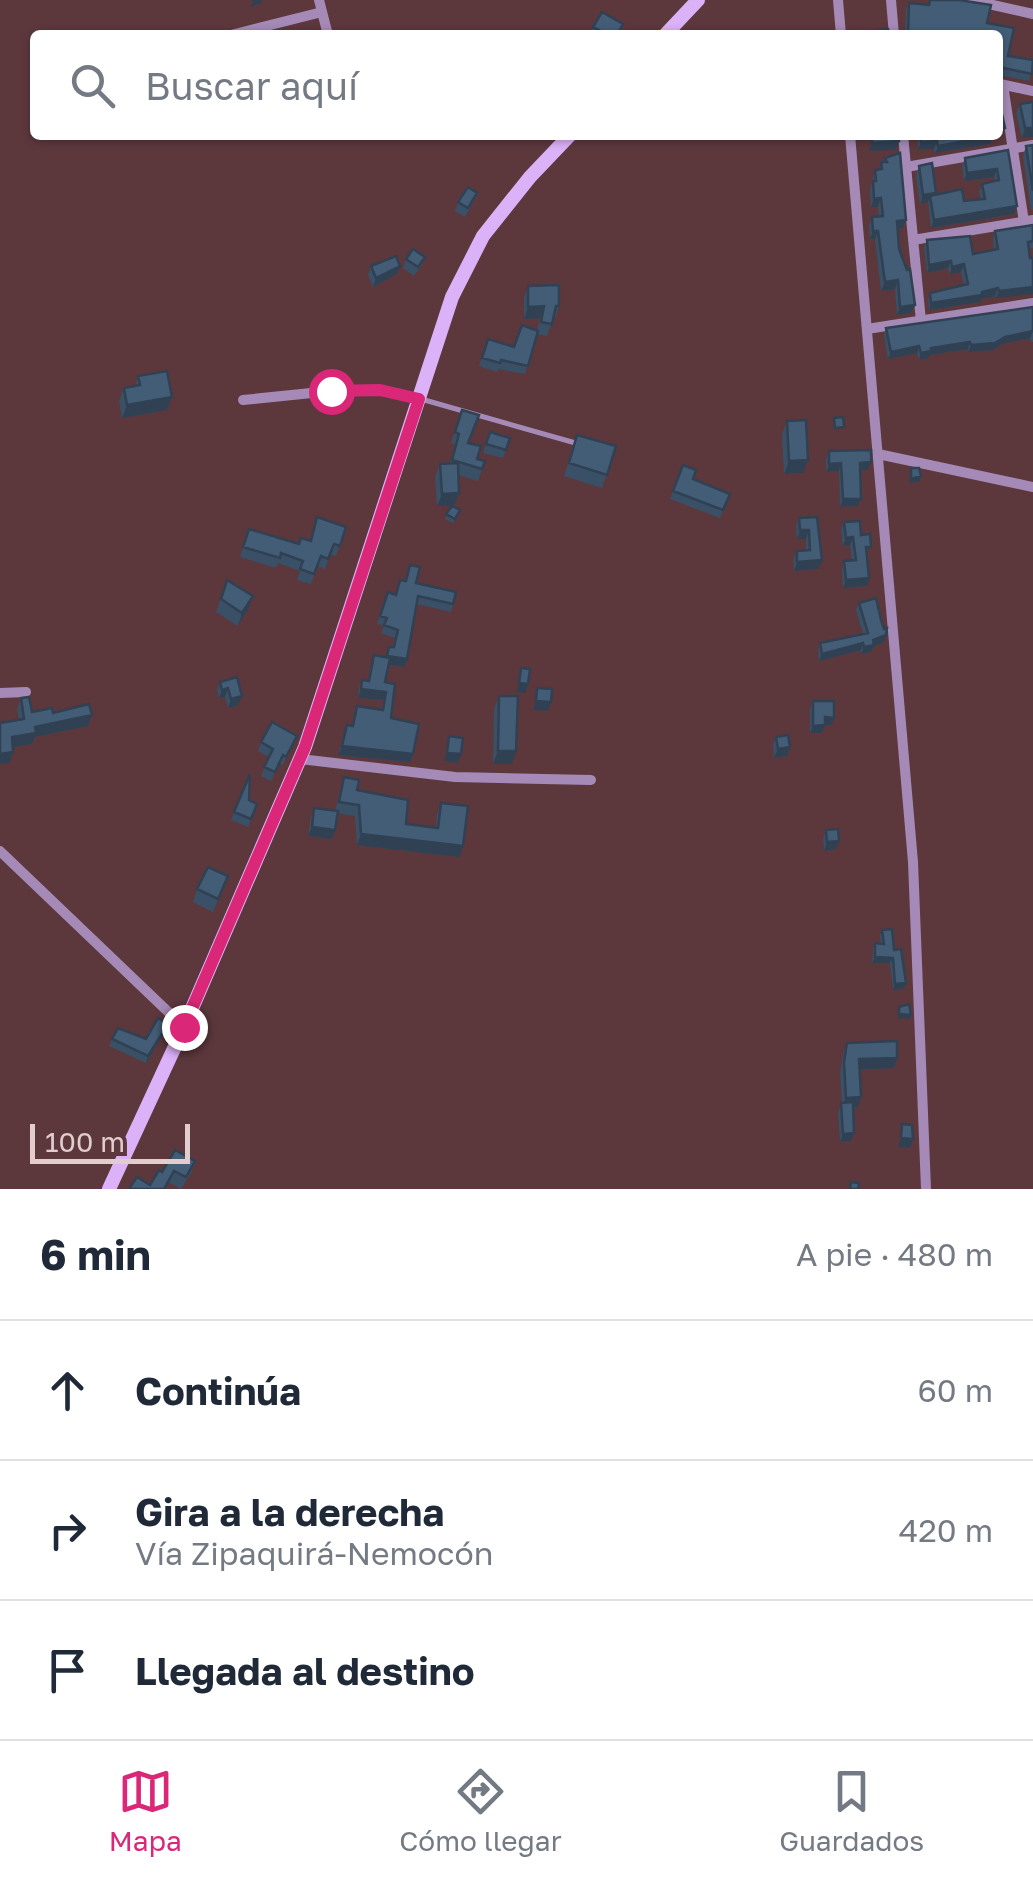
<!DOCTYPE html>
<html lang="es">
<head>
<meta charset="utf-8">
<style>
	:root { --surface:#fff; --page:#f2f2f3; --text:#1f2937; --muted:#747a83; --line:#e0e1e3; --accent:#db2777 }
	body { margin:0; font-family:"Golos Text",sans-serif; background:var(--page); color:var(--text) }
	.scale { position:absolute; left:30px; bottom:25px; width:160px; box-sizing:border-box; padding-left:10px; border:5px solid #e3ccce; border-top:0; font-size:28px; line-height:35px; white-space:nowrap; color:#e3ccce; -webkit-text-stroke:8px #5c383d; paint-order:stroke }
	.stop { position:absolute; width:30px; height:30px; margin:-22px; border:8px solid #db2777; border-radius:50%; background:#fff }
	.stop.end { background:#db2777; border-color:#fff; box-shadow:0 2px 10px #0008 }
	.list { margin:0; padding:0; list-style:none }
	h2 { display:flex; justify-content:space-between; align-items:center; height:130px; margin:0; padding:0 40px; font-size:42px }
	h2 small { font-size:32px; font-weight:400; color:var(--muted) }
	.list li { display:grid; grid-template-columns:65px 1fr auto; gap:30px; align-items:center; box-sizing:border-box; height:140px; padding:0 40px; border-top:2px solid var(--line) }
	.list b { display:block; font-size:38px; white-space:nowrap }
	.list p { margin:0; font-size:32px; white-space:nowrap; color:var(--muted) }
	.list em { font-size:32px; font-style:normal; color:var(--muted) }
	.icon { flex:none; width:55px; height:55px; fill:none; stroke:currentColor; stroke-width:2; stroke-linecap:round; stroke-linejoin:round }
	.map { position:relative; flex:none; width:1033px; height:1189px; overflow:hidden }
	.search { position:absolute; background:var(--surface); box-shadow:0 2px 8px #0004; left:30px; right:30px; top:30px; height:110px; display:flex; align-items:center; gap:25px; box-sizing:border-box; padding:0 35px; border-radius:10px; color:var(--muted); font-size:38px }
	.sheet { height:550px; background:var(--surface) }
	nav { display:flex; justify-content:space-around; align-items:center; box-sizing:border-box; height:140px; border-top:2px solid var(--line); background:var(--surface); font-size:28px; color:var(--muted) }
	nav a { display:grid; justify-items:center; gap:5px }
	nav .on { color:var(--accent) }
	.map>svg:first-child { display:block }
</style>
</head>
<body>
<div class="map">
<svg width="1033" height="1189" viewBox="0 0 1033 1189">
	<rect width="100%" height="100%" fill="#5c383d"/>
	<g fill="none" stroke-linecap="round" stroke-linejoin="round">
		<!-- lane -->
		<path stroke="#a58ab7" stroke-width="5" d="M421,399L579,444"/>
		<!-- street -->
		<path stroke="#a58ab7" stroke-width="10" d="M319,0L328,35
			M838,0L841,35
			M891,0L894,35
			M971,0L1033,14
			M231,35L322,12
			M1000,84L1033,91
			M1003,85L1024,222
			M850,135L913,862L926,1189
			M903,135L921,321
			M906,167L1033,145
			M913,240L1033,220
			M867,329L1033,303
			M243,400L331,391L380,390L419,399
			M878,454L1033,487
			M0,693L26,692
			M300,759L455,777L591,780
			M0,851L184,1027"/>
		<!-- secondary -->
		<path stroke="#dbb1f8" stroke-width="14" d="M665,35L698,0
			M109,1189L184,1027L305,747L452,297L483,236L530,177L570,135"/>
	</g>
	<!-- wall -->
	<path fill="#3a5066" d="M930,0H959L991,5L987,23L1014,28L1008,56L1033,60L1029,81L998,75V35H905L906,10L909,3L928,5Z
		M623,24L619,35H590L593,27Z
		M1020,104L1033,137L1022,138L1016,113Z
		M917,135H1002L993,137L990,144L935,153L934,149H918Z
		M1033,145V210H1031L1023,156L1026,146Z
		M1008,150L1014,214L931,228L928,202L920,204L916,175L919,166L936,193L935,195L964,201L981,199L979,192L982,184L995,181L994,177L964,181L962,166L965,158Z
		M885,158L906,220L903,228L897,229L899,249L911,313L897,315L895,289L881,291L875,239H870L869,225L872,217L879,216L878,207H871L870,190L875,170H879Z
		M477,193L474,201L465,217L455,211L458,202Z
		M1033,225V248L1029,249L996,298L995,296L981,299L980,302L929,310L928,300L930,293L964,285L961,272L950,274L948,268L927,273L924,247L927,240L973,254L994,250L993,239L995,231Z
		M425,257L421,266L414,276L403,268L406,259Z
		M371,266L397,274L373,287L368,275Z
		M528,286L559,306L555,318H553L547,336L537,334L525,374L498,369L497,372L479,366L488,339L514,347L537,330L540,318L524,319V298Z
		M1033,307V342H1031L1030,338L1002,344L993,350L968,352V349L930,355L928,358L919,360L917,353L888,359L884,335L886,328Z
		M138,376L172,397L167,410L122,418L119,401L124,388L135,386Z
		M462,410L469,443L477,459L485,461L478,481L458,475L454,506H452L460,510L453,523L445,519L452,506H437L435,477L440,464L450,463L455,445L451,443Z
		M787,421L803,473L784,474L782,434Z
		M490,432L510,438L503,458L483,453Z
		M577,435L616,446L602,488L564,476Z
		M829,451L868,470H860L861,499L858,506L840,507L839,471L826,472V459Z
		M683,465L693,479L730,494L720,518L670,499Z
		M317,517L346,527L336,556L330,554L325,569L317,566L311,584L297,580L300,571L278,563L276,568L240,557L249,529L299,544L310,541Z
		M817,517L818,569L794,571L793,560L797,551L806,550V539H797L796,526L799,518Z
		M844,522L861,535L868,555L867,586L843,588L842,569L844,561H852L850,545L843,546L841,530Z
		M227,580L253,596L248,609L238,626L216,612Z
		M400,580L416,583L453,604L451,612L417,604L404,667L388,665L385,682L391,718L410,762L338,755L347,725L352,726L357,706L381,710L383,700L358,698L359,688L362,680H368L374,655L385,658L389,647H393L395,638L381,633L384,626L377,624L388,592L395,595Z
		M859,603L884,642L874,646L871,652L861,654V650L819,661L818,650L820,643L863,634L856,610Z
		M237,677L238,705L228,708L225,697L219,698L217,690L220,682Z
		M499,696L512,764H493L494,709Z
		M21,698L32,712L92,715L88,726L35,737L32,744L13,747L10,763L19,720L17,709Z
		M813,701L832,725H825L822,733H810V709Z
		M297,736L283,765L279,763L271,781L261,776L269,757L258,751L261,742Z
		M776,737L787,756L774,758L773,745Z
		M344,777L357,790L406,824L436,828L437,814L441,803L459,857L357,845L355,816L337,813L335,830L332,839L308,836L311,817L314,808L335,811Z
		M249,800L257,804L248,827L231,820L234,812Z
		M826,830L836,849L824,851L823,839Z
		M228,876L213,912L193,902L197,889Z
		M882,930L894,950L906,983L903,989L893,990L890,963H872L873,949L875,943L881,944L880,936Z
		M168,1024L165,1031L146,1063L109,1046L112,1039H146Z
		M847,1043L897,1058L894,1068L860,1070L861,1097L858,1107L853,1108L851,1141L840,1142L838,1112L842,1103L840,1073L843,1054Z
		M195,1161L191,1173L181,1189L170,1183L150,1185L162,1172Z"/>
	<!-- shaded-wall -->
	<path fill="#304153" d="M253,0H262L261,3L250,7Z
		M1005,128L1002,135L993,137L990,144L935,153L938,146L998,135V129Z
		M1025,128H1033V137L1022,138Z
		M899,141L896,150L869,151L872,143Z
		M937,141L934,149H918L921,142Z
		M997,169L994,177L964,181L967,173Z
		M936,193L933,201L930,196L928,202L920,204L923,195Z
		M881,198L878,207H871L874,199Z
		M1017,206L1014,214L931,228L934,220Z
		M906,220L903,228L894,229L897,221Z
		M873,231H878L875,239H870Z
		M951,261L948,268L927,273L929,265Z
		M964,264L961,272L950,274L952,267Z
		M400,266L397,274L373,287L376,278Z
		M898,280L895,289L881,291L885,282Z
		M1033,287V294L996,298L999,291Z
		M998,288L995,296L981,299L980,302L929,310L931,303Z
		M915,305L911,313L897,315L900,307Z
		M544,306L540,318L524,319L528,307Z
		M1033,331L1030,338L1002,344L993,350L968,352L971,345Z
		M970,342L968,349L930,355L928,358L919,360L921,353L931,348Z
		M919,346L917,353L888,359L891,352Z
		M172,397L167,410L122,418L127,405Z
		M808,460L803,473L784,474L789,461Z
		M871,462L868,470H858L860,463Z
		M841,463L839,471L826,472L829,464Z
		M921,476L920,481L909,483L911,479Z
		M459,493L454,506H437L442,494Z
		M843,499H861L858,506L840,507Z
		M800,530H809L806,539H797Z
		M853,537L850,545L843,546L846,538Z
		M822,560L818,569L794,571L797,562Z
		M869,578L867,586L843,588L846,580Z
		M253,596L248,609L238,626L242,613Z
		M886,635L884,642L874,646L871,652L861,654L864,647L873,640Z
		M863,643L861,650L819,661L822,654Z
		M387,656L407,659L404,667L384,664Z
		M519,683L528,684L525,693L516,692Z
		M228,688L225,697L219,698L222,690Z
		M361,689L386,692L383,700L358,698Z
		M242,696L238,705L228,708L231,699Z
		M536,701L551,702L548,711L533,710Z
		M92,715L88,726L35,737L32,744L8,748L12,737L35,727Z
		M825,717L834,718L832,725H822Z
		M825,725L822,733H810L813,726Z
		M342,746L413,754L410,762L338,755Z
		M790,747L787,756L774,758L778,749Z
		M498,751H516L512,764H493Z
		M13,752L10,763L0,764V754Z
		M447,753L461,754L458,763L444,761Z
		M312,827L335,830L332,839L308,836Z
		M361,834L463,846L459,857L357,845Z
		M839,841L836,849L824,851L827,842Z
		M875,957L893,958L890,963H872Z
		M906,983L903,989L893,990L895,984Z
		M899,1014L911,1015L910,1019L897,1018Z
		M168,1024L165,1031L146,1063L148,1056Z
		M897,1058L894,1068L855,1070L859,1059Z
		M861,1097L858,1107L842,1108L846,1098Z
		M854,1133L851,1141L840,1142L843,1134Z
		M901,1138L913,1139L910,1148L898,1147Z"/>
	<!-- building -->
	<path fill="#445d77" stroke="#304153" stroke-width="2.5" d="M930,0H959L991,5L987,23L1014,28L1008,56L1033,60L1032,74L999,67L998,69V35H908L909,3L929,5Z
		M602,12L623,24L617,35H609L593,27Z
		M888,29L889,35H879V30Z
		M998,96L1005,128L998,129Z
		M1033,102V128H1025L1020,104Z
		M872,135H898L899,141L872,143Z
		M920,135H993V136L938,146L937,141L921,142Z
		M1033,145V191L1026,146Z
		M1008,150L1017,206L934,220L930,196L962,189L964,201L985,199L982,184L999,180L997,169L967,173L965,158Z
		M900,153L906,220L897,221L899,249L907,270L910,269L915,305L900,307L898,280L885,282L878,231H873L872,217L883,216L881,198L874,199L873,181H876L875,170L882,169L881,162H887L885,158Z
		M932,163L936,193L923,195L919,166Z
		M468,187L477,193L468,208L458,202Z
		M1033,225V241L1028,242L1030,258H1033V287L999,291L998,288L982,292V295L931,303L930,293L968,284L964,264L952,267L951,261L929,265L927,240L970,236L973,254L998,249L995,231Z
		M413,249L425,257L418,267L406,259Z
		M396,256L400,266L376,278L371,266Z
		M559,285V306H556L552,324L541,322L544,306L528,307V286Z
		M1033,307V331L1005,337L995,343L971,345L970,342L931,348V351L921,353L919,346L891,352L886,328Z
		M522,325L538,331L528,366L501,360L500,363L482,358L488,339L514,347Z
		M167,371L172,397L127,405L124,388L140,385L138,376Z
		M462,410L479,415L468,443L481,446L477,459L485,461L482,469L452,460L459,434L455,432Z
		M843,417L844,427L835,428L834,418Z
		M806,420L808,460L789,461L787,421Z
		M490,432L510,438L506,450L486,444Z
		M577,435L616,446L607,475L569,463Z
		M871,450V462L860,463L861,499H843L841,463L829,464V451Z
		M458,463L459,493L442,494L440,464Z
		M683,465L696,470L693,479L730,494L723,510L673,491Z
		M911,468H919L921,476L911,479Z
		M452,506L460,510L455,519L446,514Z
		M317,517L346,527L340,546L334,544L328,559L321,556L314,574L300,569L303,561L281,553L280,558L243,547L249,529L299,544L301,538L311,541Z
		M817,517L822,560L797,562V551L810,550L809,530H800L799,518Z
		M860,521L861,535L870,534L871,547H866L869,578L846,580L844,561L856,560L853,537L846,538L844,522Z
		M410,565L420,567L416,583L456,592L453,604L418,596L407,659L387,656L389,647H394L398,630L384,625L387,618L380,616L388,592L396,595L400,580L406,581Z
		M227,580L253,596L242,613L221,599Z
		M876,598L881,620L884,629L887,628L886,635L873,640L874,645L864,647L863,643L822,654L820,643L868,633L859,603Z
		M374,655L390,658L385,682L395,684L391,718L419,724L413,754L342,746L347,725L353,726L357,706L383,710L386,692L361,689L362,680L369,681Z
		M521,668L530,669L528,684L519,683Z
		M237,677L242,696L231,699L228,688L222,690L220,682Z
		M537,688L552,689L551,702L536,701Z
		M499,696H518L516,751H498Z
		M29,697L32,712L52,708L53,713L89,704L92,715L35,727L36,733L12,737L13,752L0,754V723L24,719L21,698Z
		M813,701H834V718L825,717V725L813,726Z
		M272,722L297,736L286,757L283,755L275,772L264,767L273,749L261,742Z
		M788,735L790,747L778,749L776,737Z
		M449,736L463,738L461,754L447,753Z
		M250,774L249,800L257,804L251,819L234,812Z
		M344,777L359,780L357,790L408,800L406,824L438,828L441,803L468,806L463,846L361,834L359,805L339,802Z
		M314,808L338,811L335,830L312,827Z
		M838,829L839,841L827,842L826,830Z
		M208,867L228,876L218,899L197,889Z
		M892,929L894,950L901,949L906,983L895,984L893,958L875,957V943L884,944L882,930Z
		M909,1004L911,1015L899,1014V1007Z
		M158,1018L168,1024L148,1056L112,1039L118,1028L146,1039Z
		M897,1041V1058L859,1059L861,1097L846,1098L844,1062L847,1043Z
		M853,1102L854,1133L843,1134L841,1103Z
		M902,1124L912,1125L913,1139L901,1138Z
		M175,1150L195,1161L186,1177L174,1171L164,1189H129L137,1177L150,1185L159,1170L162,1172Z
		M851,1182L859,1183L858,1189H850Z"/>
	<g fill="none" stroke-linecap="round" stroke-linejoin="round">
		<!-- route -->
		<path stroke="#db2777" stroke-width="12" d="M184,1027L305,747L419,399L380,390L331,391"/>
	</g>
</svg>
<div class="scale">100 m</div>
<div class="stop" style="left:331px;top:391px"></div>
<div class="stop end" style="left:184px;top:1027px"></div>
<div class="search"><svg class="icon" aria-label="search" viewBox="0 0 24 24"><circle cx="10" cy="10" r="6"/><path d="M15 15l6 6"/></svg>Buscar aquí</div>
</div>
<section class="sheet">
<h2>6 min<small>A pie · 480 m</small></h2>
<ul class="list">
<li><svg class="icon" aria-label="ahead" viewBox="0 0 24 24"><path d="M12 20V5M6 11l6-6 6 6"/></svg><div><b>Continúa</b></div><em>60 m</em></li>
<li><svg class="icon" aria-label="right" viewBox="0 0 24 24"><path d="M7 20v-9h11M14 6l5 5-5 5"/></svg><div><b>Gira a la derecha</b><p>Vía Zipaquirá-Nemocón</p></div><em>420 m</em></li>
<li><svg class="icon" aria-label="arrive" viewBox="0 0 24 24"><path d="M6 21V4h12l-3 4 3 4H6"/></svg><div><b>Llegada al destino</b></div></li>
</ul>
</section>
<nav>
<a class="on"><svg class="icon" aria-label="map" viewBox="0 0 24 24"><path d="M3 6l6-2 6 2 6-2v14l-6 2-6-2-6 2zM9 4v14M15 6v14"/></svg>Mapa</a>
<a><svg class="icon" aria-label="directions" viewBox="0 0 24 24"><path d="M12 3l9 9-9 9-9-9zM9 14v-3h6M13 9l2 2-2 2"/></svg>Cómo llegar</a>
<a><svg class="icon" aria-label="saved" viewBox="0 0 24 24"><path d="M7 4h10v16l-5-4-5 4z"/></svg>Guardados</a>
</nav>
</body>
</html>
